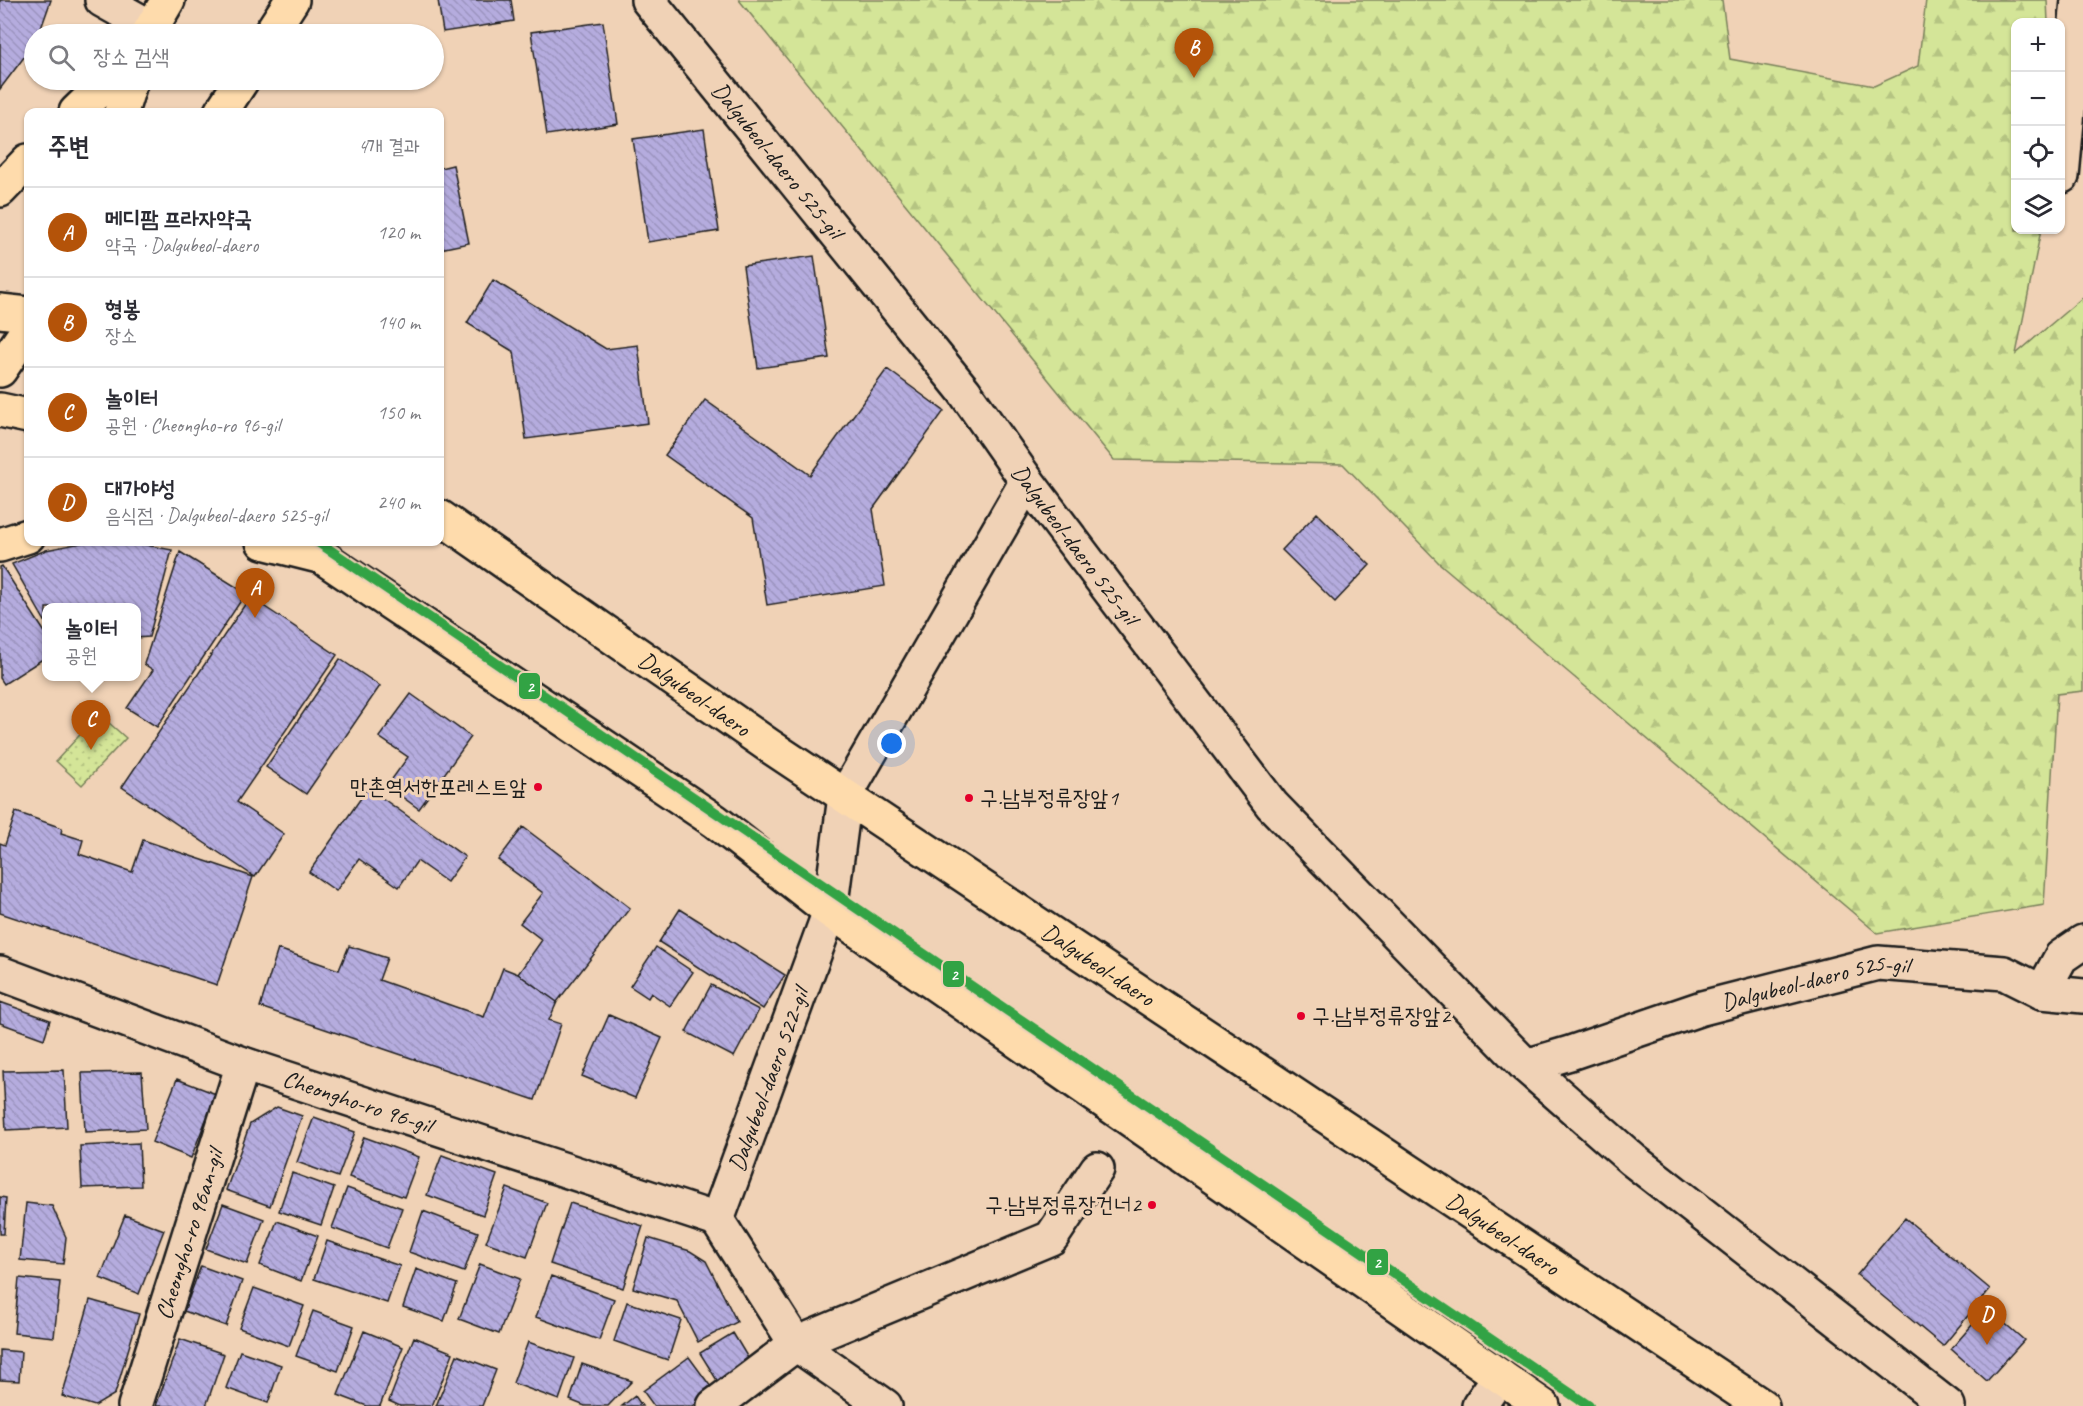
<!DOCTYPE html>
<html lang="ko">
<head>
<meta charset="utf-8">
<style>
	:root { --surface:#fff; --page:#f2f2f3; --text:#2b2b33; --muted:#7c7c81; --line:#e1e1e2; --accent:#b45309 }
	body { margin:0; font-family:Caveat,"Poor Story",sans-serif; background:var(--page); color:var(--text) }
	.controls { position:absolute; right:18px; top:18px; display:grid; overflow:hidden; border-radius:12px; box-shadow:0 2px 4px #0004 }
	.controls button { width:54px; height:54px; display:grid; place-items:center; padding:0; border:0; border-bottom:2px solid var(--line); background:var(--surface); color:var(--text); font:30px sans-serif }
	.you { position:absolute; left:892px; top:744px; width:21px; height:21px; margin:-15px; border:4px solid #fff; border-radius:50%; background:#1a73e8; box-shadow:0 0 0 9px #1a73e833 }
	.badge { display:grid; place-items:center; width:39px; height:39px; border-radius:50%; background:var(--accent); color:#fff; font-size:20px; font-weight:700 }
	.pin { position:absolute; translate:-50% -50px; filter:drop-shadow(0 2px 3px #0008) }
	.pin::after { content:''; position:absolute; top:32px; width:21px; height:18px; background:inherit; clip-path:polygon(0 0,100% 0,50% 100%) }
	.popup { position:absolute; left:42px; top:603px; width:99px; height:78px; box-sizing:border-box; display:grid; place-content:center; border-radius:12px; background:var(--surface); filter:drop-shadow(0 2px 4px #0005); font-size:20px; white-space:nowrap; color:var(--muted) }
	.popup b { font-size:22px; color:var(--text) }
	.popup::after { content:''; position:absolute; left:50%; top:100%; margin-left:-12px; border:12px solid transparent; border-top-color:var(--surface) }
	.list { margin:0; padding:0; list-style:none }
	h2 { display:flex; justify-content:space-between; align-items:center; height:78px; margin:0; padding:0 24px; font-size:26px }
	h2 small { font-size:20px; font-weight:400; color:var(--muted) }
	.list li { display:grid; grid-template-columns:39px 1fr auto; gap:18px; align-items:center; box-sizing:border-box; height:90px; padding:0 24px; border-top:2px solid var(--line) }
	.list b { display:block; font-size:22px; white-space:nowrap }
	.list p { margin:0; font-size:20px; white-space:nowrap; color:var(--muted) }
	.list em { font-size:20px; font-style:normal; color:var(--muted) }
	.icon { flex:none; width:33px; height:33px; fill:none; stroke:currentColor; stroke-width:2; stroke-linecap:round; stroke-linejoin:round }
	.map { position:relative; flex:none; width:2083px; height:1406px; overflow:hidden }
	.search { position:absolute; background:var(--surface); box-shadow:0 2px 4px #0004; left:24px; top:24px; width:420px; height:66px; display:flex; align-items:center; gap:15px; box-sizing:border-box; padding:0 21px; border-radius:33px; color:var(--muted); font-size:22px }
	.panel { position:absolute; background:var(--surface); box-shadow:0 2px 4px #0004; left:24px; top:108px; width:420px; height:438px; border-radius:12px }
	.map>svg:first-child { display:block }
</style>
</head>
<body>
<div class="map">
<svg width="2083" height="1406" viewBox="0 0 2083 1406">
	<defs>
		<pattern id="forest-firs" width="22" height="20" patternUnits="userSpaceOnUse" patternTransform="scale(1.5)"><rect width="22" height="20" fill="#d4e598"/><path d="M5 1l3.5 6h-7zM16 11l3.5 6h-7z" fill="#b5c482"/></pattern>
		<pattern id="park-dots" width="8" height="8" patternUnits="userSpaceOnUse" patternTransform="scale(1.5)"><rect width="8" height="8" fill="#d4e598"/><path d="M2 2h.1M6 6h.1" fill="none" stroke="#b5c482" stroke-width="1.8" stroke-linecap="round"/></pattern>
		<pattern id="building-back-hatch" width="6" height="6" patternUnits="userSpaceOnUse" patternTransform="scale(1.5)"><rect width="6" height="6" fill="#b5acde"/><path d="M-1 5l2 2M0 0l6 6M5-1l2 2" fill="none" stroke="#9b93be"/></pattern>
	</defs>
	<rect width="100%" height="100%" fill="#f0d2b6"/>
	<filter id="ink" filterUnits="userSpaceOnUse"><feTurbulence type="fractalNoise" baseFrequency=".0167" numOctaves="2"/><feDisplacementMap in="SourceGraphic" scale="12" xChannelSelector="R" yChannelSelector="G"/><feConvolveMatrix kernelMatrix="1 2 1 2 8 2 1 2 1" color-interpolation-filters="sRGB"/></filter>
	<g filter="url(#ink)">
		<!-- forest -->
		<path fill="url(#forest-firs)" stroke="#78805a" stroke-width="1.5" d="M739,0H1722L1730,59L1874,86L1918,66L1926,0H2047L2048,22H2016V230H2041L2016,354L2083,297V691L2057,694L2044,905L1877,933L1439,563L1343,464L1114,460Z"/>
		<!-- park -->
		<path fill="url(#park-dots)" stroke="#78805a" stroke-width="1.5" d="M99,714L126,738L82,785L56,761Z"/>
		<!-- building -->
		<path fill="url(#building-back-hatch)" stroke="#1c1c1c" stroke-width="1.5" d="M0,0H51L39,34H34V44L0,89Z
			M438,0H511L514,21L443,32Z
			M603,22L618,124L547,135L531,32Z
			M704,129L719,231L648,242L633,139Z
			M453,165L469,243L440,249V168Z
			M814,256L829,358L758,368L743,266Z
			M493,280L606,349L638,345L648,423L526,439L514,352L467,323Z
			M887,369L944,411L873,509L885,586L767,605L753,518L665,455L705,400L810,475Z
			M1317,513L1370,565L1335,602L1282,550Z
			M86,542H131L172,550L149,637L136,638V608H46V623L12,564L46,550Z
			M180,552L246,593L157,727L127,708L153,670L144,664Z
			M2,566L46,634V657L4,684L0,678V567Z
			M250,597L337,655L237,802L284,834L255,877L122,787Z
			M340,659L380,686L306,794L266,767Z
			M411,694L471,737L419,809L387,786L408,757L379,737Z
			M368,788L465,857L447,882L417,861L399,887L359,859L336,891L309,872Z
			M16,812L62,828L61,833L83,840L79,854L132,872L143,840L253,877L217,985L0,913V843L5,845Z
			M523,827L630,908L557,1002L518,974L542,940L520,923L543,893L498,860Z
			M680,909L785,975L763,1009L659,942Z
			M349,946L387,958L379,980L484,1017L503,968L518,974L557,1002L549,1020L561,1024L535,1100L260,1007L278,949L339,970Z
			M656,947L693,972L670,1006L651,993L648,998L630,986Z
			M711,985L759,1010L734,1057L686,1032Z
			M0,1002L50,1020L44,1039L0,1023Z
			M609,1015L662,1038L635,1098L582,1076Z
			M64,1070L67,1127L6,1130L3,1071Z
			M142,1072L146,1129L85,1132L82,1073Z
			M177,1079L216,1094L191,1158L152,1142Z
			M277,1107L302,1116L270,1206L226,1190L250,1124Z
			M314,1117L355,1132L338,1177L297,1162Z
			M364,1137L419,1157L404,1197L349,1177Z
			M139,1143L141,1186L82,1188L80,1146Z
			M442,1155L497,1175L483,1215L427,1195Z
			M292,1173L334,1188L321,1225L279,1211Z
			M347,1188L402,1208L387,1248L332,1228Z
			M507,1188L547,1203L527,1257L486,1242Z
			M0,1197L6,1198L4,1234H0Z
			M26,1203L52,1206L66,1237L63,1264L20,1260Z
			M570,1203L643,1226L623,1288L550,1264Z
			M223,1204L264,1219L247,1264L206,1249Z
			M423,1211L478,1232L464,1272L409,1252Z
			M125,1215L164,1230L139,1294L100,1278Z
			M1905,1218L1990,1289L1943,1346L1857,1275Z
			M277,1221L318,1236L301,1281L260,1265Z
			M648,1238L690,1251L706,1261L737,1322L698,1342L677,1301L633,1288Z
			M327,1241L400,1266L387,1303L314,1279Z
			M480,1264L520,1279L499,1334L459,1319Z
			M201,1266L242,1281L226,1326L184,1311Z
			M416,1269L457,1284L444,1321L403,1307Z
			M551,1276L614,1299L599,1340L536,1317Z
			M19,1278L60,1282L54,1337L14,1333Z
			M254,1288L304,1306L289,1346L239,1328Z
			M90,1300L139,1314L115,1394L95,1406L62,1396Z
			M627,1302L681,1320L668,1360L614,1341Z
			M1987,1308L2024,1340L1987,1381L1951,1349Z
			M313,1311L354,1326L338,1371L296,1356Z
			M364,1331L403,1347L380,1406H367L338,1395Z
			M733,1333L751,1363L718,1382L700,1353Z
			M414,1337L453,1353L432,1406H400L389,1401Z
			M180,1339L224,1354L206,1406H156Z
			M528,1342L574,1358L559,1400L513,1383Z
			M0,1350L21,1352L19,1381L0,1380Z
			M240,1351L281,1365L268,1403L226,1388Z
			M457,1355L496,1370L482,1406H436Z
			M689,1357L714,1391L693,1406H654L643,1391Z
			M582,1364L632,1381L608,1406H585L570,1400Z
			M635,1396L642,1406H622Z"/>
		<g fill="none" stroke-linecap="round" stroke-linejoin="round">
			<defs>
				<g id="minor">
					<path d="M102,0L152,28"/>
					<path id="s1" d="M648,0L964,391L1027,481L1272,805L1526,1066L1633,1160L1948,1406"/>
					<path d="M2062,176L2078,0"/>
					<path id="s2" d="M0,973L243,1064L717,1220"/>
					<path d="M2042,992L2083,996"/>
					<path id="s3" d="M1526,1066L1570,1053L1702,1008L1878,963L2004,973L2042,992L2061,957L2083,942"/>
					<path id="s4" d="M135,1406L243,1064"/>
					<path d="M714,1406L796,1344L1051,1238L1097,1169"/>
					<path id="s5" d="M885,1406L796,1344L717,1220L830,911L845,796L1027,481"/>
					<path d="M1479,1406L1500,1376"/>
				</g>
				<g id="major">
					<path d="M148,34L168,0"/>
					<path d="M270,34L292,0"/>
					<path d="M76,112L109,80"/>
					<path d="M121,112L131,80"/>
					<path d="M221,112L242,80"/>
					<path d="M0,190L28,161"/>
					<path d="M0,311L28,314"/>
					<path d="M0,370L28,329"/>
					<path d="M0,410L28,416"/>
					<path id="s6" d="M440,517L768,745L1762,1406"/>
					<path d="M263,542L319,556"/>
					<path d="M300,542L715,821L830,911L1543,1406"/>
					<path d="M0,545L28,536"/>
				</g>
			</defs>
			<!-- minor casing -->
			<use href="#minor" stroke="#1c1c1c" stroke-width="38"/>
			<!-- major casing -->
			<use href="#major" stroke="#1c1c1c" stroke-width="38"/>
			<!-- minor -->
			<use href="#minor" stroke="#f0d2b6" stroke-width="33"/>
			<!-- major -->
			<use href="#major" stroke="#fedbac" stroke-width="33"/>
			<defs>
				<path id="metro-1" d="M318,542L1589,1406"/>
			</defs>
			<!-- metro-1 casing -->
			<use href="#metro-1" stroke="#f0d2b6" stroke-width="15"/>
			<!-- metro-1 -->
			<use href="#metro-1" stroke="#32a344" stroke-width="10"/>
		</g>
	</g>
	<!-- markers -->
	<g fill="#e4002b" stroke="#f0d2b6" stroke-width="2">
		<circle cx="538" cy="787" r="5"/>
		<circle cx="969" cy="798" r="5"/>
		<circle cx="1301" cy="1016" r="5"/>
		<circle cx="1152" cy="1205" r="5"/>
	</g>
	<g text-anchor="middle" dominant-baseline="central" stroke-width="6" stroke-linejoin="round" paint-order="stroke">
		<!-- bus labels -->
		<g font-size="22" fill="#1c1c1c" stroke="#f0d2b6" text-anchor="end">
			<text x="527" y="787">만촌역서한포레스트앞</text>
			<text x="980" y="798" text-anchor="start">구.남부정류장앞1</text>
			<text x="1312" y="1016" text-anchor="start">구.남부정류장앞2</text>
			<text x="1141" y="1205">구.남부정류장건너2</text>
		</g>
		<!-- street labels -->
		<g font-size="24" fill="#1c1c1c" stroke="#f0d2b6">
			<text stroke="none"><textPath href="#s1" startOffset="206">Dalgubeol-daero 525-gil</textPath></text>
			<text stroke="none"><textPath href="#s1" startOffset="692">Dalgubeol-daero 525-gil</textPath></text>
			<text stroke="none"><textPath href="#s6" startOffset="310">Dalgubeol-daero</textPath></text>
			<text stroke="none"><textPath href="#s6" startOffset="796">Dalgubeol-daero</textPath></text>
			<text stroke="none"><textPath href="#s3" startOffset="302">Dalgubeol-daero 525-gil</textPath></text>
			<text stroke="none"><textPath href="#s5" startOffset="405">Dalgubeol-daero 522-gil</textPath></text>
			<text stroke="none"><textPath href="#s2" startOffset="380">Cheongho-ro 96-gil</textPath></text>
			<text stroke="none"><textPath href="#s6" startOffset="1282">Dalgubeol-daero</textPath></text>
			<text stroke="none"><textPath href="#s4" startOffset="180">Cheongho-ro 96an-gil</textPath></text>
		</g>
	</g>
	<g stroke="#f0d2b6" stroke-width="2">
		<rect x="518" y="672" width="23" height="28" rx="6" fill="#32a344"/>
		<rect x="942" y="960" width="23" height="28" rx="6" fill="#32a344"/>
		<rect x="1366" y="1248" width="23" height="28" rx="6" fill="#32a344"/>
	</g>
	<g font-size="16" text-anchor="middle" font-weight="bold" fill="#fff">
		<text x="530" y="692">2</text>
		<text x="954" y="980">2</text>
		<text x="1377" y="1268">2</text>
	</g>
</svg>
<div class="controls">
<button>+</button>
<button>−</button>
<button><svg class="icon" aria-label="locate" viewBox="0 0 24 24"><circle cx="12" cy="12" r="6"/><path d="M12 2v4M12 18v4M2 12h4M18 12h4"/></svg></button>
<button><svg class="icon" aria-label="layers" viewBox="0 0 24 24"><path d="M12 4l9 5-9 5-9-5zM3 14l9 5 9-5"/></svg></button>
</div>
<div class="you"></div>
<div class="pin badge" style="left:255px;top:618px">A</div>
<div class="pin badge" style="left:1194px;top:78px">B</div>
<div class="pin badge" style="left:91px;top:750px">C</div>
<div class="popup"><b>놀이터</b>공원</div>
<div class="pin badge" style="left:1987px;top:1345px">D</div>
<div class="search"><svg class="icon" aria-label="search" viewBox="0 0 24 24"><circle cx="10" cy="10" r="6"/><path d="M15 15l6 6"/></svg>장소 검색</div>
<section class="panel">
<h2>주변<small>4개 결과</small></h2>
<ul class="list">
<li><span class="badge">A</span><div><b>메디팜 프라자약국</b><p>약국 · Dalgubeol-daero</p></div><em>120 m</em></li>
<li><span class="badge">B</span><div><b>형봉</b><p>장소</p></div><em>140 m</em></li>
<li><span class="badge">C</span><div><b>놀이터</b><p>공원 · Cheongho-ro 96-gil</p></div><em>150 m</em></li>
<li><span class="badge">D</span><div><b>대가야성</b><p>음식점 · Dalgubeol-daero 525-gil</p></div><em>240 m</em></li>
</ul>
</section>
</div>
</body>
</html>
